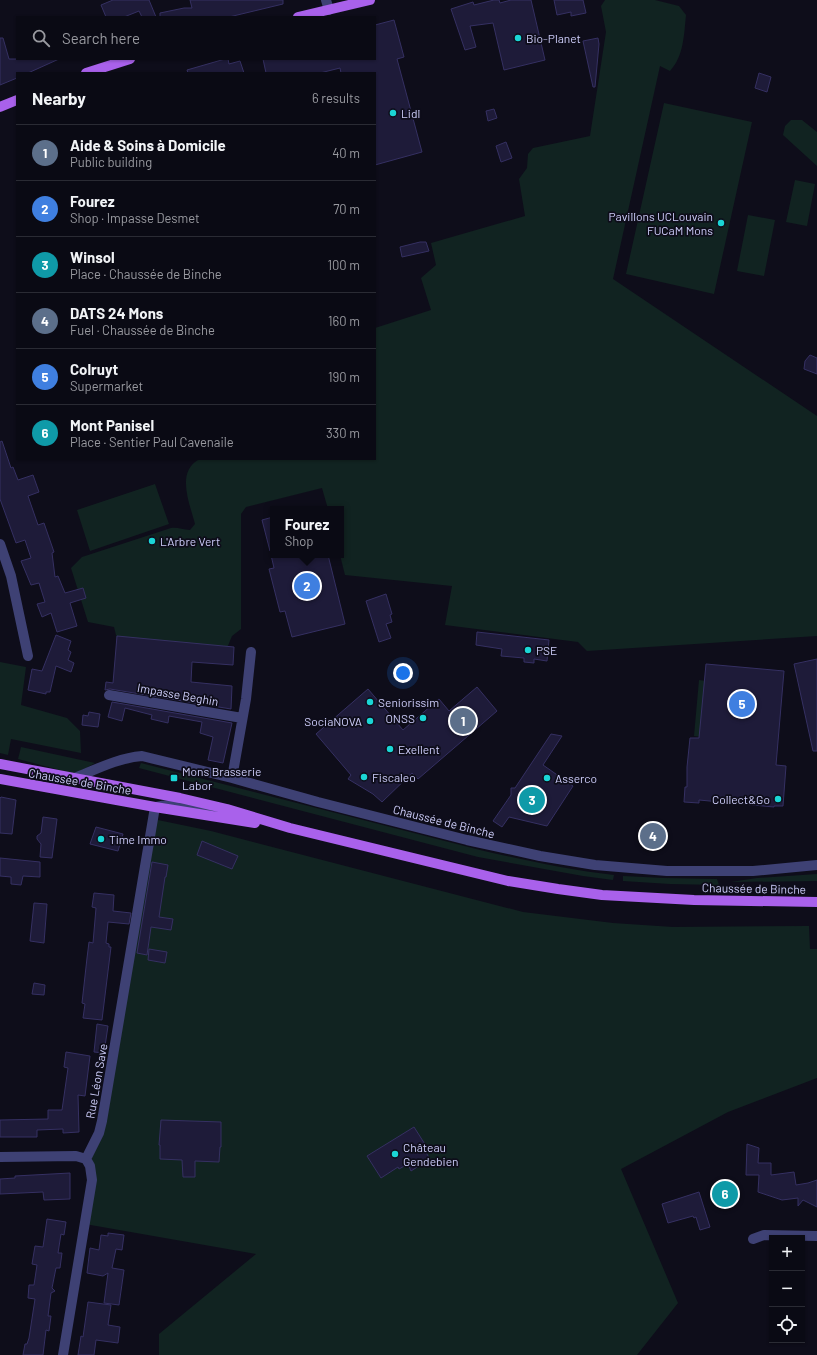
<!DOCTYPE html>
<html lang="en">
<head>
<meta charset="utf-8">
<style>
	:root { --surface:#0a0a14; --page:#13131d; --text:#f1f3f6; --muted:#999aa0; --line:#2a2b34; --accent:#0b8043 }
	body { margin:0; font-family:Barlow,sans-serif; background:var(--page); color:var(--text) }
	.controls { position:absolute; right:12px; bottom:12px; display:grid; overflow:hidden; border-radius:0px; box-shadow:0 1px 3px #0004 }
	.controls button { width:36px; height:36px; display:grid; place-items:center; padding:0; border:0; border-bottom:1px solid var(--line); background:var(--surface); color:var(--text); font:20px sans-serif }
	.you { position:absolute; left:403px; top:673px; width:14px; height:14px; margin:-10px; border:3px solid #fff; border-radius:50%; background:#1a73e8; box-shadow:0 0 0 6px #1a73e833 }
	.badge { display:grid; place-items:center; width:26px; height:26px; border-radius:50%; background:var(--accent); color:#fff; font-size:13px; font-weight:700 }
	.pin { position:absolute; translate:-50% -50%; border:2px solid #fff; box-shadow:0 1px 4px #0006 }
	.popup { position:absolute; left:270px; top:506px; width:74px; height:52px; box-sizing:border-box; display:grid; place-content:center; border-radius:0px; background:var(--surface); filter:drop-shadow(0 1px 3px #0005); font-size:13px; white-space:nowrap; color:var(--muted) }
	.popup b { font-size:15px; color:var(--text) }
	.popup::after { content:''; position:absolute; left:50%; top:100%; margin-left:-8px; border:8px solid transparent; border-top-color:var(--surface) }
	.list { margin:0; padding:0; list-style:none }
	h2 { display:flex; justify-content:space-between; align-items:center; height:52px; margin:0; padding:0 16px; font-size:17px }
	h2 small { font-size:13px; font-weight:400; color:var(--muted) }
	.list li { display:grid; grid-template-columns:26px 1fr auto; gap:12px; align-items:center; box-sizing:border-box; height:56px; padding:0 16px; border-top:1px solid var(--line) }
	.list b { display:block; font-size:15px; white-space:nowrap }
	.list p { margin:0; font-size:13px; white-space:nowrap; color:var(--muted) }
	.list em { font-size:13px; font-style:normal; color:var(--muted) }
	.icon { flex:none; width:22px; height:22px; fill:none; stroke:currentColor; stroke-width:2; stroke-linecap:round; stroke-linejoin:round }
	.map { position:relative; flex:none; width:817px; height:1355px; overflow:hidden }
	.search { position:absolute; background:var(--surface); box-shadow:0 1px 3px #0004; left:16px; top:16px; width:360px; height:44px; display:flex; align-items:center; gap:10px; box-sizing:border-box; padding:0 14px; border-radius:0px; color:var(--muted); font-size:15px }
	.panel { position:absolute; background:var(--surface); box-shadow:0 1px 3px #0004; left:16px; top:72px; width:360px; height:388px; border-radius:0px }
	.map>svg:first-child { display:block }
</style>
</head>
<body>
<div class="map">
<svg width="817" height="1355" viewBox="0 0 817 1355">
	<rect width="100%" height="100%" fill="#0e0d1a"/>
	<!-- green -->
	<path fill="#112321" d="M605,0H655L679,6L686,15C684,34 684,56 670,71L660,66L613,279L817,416V636L587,651L578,642L445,625L452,586L345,575L340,555H341V509H328L322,488L246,507L241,514V629L232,636L227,648L119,647L114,627L88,622L71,568L82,557L171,528C177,527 183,530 190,530L195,524C190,504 175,471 200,459H375V328L431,310L421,278L436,265L431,243L525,216L519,179L527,168L528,154L533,148L590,136L606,32L601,6Z
		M664,103L752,122L714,294L626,274Z
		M791,120H802L817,132V166L783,135L785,126Z
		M795,180L815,184L807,226L786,222Z
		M748,215L775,220L764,276L737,271Z
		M155,484L169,524L90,551L77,510Z
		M0,662L26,667L21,705L67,718L80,731L81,753L11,739L8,755L0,753Z
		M699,680L706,681L701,737L694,736Z
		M21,747L95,763L75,774L18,759Z
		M141,763L480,850C524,860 568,870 614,875L613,880L583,876L478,857L139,768Z
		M153,819L211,831L523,912L613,923L673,927L809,926L810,949H817V1078L728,1112L621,1169L678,1303L637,1355H159V1334L256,1254L85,1224L93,1147Z
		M817,874V881L731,882L757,878Z
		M623,876L664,878L717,879L719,885L670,884L623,881Z"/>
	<!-- building -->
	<path fill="#1e1b39" stroke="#353062" d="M113,0H149L156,17H142L139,11L124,17H106L101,5Z
		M190,0H283V4L229,17H160V13L184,8H192Z
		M494,0H499L500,3L511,0H531L545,60L504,70L493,23L470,26L476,47L465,50L451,9L473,2L474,5Z
		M554,0H583L586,13L571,16V12L557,15Z
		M394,20L404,57L397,59L422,152L375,165V73H341L340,68L320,73H266L263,59H375V25Z
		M0,38H3L9,59H59L28,73H17V78L0,85Z
		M598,38L599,44L595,87H593L583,41Z
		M225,59H228L229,64L240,61L244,73H188L187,70Z
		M759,73L771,77L767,92L755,88Z
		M494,109L497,118L488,121L486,111Z
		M506,142L512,158L501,162L496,146Z
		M420,242H426L429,251L402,257L400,247Z
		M810,355L817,358V374L804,369L805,361Z
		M2,441L11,468L13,467L18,480L33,475L39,492L28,496L38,525L44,523L54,552L52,553L55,577L58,576L65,593L83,588L86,598L70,603L77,626L57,632L51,613L42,617L37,604L45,602L39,583L31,585L21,561L31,558L25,540L16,543L0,499V442Z
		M273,517V550L270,551L262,520Z
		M271,555H328L345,624L292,637L285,611L280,612L269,569L274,568Z
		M386,594L392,614L390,615L392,622L386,624L391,638L379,642L366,601Z
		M477,632L549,640L547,661L534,659V663L524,662V658L501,656L502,649L476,645Z
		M56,635L71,641L68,650L71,652L68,660L74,663L71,672L56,666L50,692H46V694L28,690L32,669L42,671Z
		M117,636L234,647L233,665L192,662L191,682L232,686L231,709L110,689L105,690L106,682L113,683Z
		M817,659V751H813L794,664Z
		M706,664L784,671L776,765L786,766L783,806H774V807L699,800V803L684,802L685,787H687V767L690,738H699Z
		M477,687L497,711L418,779L412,773L382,802L373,794L348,779L351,775L316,734L368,689L403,730L439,699L449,711Z
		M112,702L232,723L223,763L208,760L213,737L200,733L202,722L169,716L168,723L151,719L152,715L125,708L122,721L108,717Z
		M89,712L100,714L98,727L82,725L83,715L88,716Z
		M551,734L562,736L543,765L573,786L547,826L509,817L502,827L493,821L511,795V788H515Z
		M1,797L16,800L12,834L0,833V798Z
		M43,817L57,819L52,858L40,857L41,844L37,839V836L41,833Z
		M648,826L663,827V841H648Z
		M96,827L123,834L118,851L90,844Z
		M202,841L238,856L232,869L197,855Z
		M0,858L40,862V877L23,876L21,885L11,884V877L0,876Z
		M152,862L168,865L166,877H165L159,917L173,919L171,930L151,927L147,955L137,953Z
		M94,893L114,895L113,911L131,913L129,924L108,922L106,943L109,944V947H111L102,1020L83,1018L85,1004L82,1003L87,958L89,942L93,943L96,908L92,907Z
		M34,903L47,904L44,943L30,941Z
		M149,949L167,952L165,963L148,960Z
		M34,983L45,985L44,995L32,994Z
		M97,1024L108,1026L104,1053L94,1052Z
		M66,1052L90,1056L85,1096L78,1095L79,1132L63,1133V1129L37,1130V1137H0V1120L48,1119V1110H62L68,1068L64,1067Z
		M161,1120L221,1122V1147H220L219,1162L195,1161V1177H183L182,1160L160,1159V1145H159Z
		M414,1127L428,1149L425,1151L430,1159L411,1171L408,1164L399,1169L398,1167L381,1178L367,1156Z
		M747,1144L759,1148L758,1163H771V1175L794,1172L796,1185L808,1183L817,1180V1207L803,1200L798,1206V1198L782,1200L758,1192L759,1175H746Z
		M70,1173V1199L44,1200L43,1192L0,1194V1179L15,1178V1176Z
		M699,1192L710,1227L700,1230L696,1217L694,1218L693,1216L668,1223L662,1204Z
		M47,1219L66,1222L64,1235L61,1234L58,1253H62L60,1268H56L52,1288L55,1291L51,1293L48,1316H51L49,1331L46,1330L43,1355H23L25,1344H27L29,1338L35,1299L28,1298L29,1285H34L37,1265L32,1264L35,1246L43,1247Z
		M108,1233L124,1235L122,1250L116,1249L112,1268L124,1270L119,1305L104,1303L108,1273L103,1276L87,1273L90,1248L99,1250L101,1235L108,1236Z
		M88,1302L111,1305L108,1325L120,1327L118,1343L96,1340L94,1355H78L81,1336L83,1337Z"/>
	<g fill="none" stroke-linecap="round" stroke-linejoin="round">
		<!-- minor -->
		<path stroke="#3e4174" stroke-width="10" d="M326,0L329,10
			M0,544L11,576L28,656
			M109,695L242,718
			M75,778C97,769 118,758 142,756L232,778L318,802L467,840L540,856L595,865L667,871H753L817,865
			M232,778L246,699L251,652
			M0,1157L76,1156L86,1159
			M86,1159L99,1133L102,1121L155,807C176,802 199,810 221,809
			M753,1239L764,1235L817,1236
			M63,1355L92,1180L90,1166L86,1159"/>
		<!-- major -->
		<path stroke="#a961eb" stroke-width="10" d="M298,17L370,0
			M86,73L130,59
			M0,107L17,100
			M0,764L180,798L227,809L290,828L508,881L558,889L602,895L694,900L817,902
			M0,779L155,807L255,823"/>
	</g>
	<!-- markers -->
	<g fill="#1bd6d6" stroke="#0e0d1a" stroke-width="1.5">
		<circle cx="518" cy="38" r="4"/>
		<circle cx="393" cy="113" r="4"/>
		<circle cx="721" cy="223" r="4"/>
		<circle cx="152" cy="541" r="4"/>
		<circle cx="528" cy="650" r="4"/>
		<circle cx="370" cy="702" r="4"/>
		<circle cx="423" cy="718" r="4"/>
		<circle cx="370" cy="721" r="4"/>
		<circle cx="390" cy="749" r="4"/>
		<circle cx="364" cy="777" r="4"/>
		<rect x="170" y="774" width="8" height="8" rx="2"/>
		<circle cx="547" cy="778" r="4"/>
		<circle cx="778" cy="799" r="4"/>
		<circle cx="101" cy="839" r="4"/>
		<circle cx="395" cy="1154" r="4"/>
	</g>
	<g text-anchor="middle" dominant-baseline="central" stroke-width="3.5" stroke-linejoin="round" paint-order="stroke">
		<!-- poi labels -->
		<g font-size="12" fill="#cdcdf9" stroke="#0e0d1a" text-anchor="start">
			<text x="526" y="38">Bio-Planet</text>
			<text x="401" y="113">Lidl</text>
			<text x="713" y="216" text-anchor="end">Pavillons UCLouvain<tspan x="713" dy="14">FUCaM Mons</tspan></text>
			<text x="160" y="541">L'Arbre Vert</text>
			<text x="536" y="650">PSE</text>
			<text x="378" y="702">Seniorissim</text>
			<text x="415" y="718" text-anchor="end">ONSS</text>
			<text x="362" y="721" text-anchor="end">SociaNOVA</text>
			<text x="398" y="749">Exellent</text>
			<text x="182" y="771">Mons Brasserie<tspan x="182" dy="14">Labor</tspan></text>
			<text x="372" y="777">Fiscaleo</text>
			<text x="555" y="778">Asserco</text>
			<text x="770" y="799" text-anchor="end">Collect&amp;Go</text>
			<text x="109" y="839">Time Immo</text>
			<text x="403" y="1147">Château<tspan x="403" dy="14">Gendebien</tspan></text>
		</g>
		<!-- street labels -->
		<g font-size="12" fill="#cdcdf9" stroke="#0e0d1a">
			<text transform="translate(178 694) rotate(10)">Impasse Beghin</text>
			<text transform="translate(80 781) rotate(10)">Chaussée de Binche</text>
			<text transform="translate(444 821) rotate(14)">Chaussée de Binche</text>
			<text transform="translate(754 888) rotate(1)">Chaussée de Binche</text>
			<text transform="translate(96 1081) rotate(-80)">Rue Léon Save</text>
		</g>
	</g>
</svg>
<div class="controls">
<button>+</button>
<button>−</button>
<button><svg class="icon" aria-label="locate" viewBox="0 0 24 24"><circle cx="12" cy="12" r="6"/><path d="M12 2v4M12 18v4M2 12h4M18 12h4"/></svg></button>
</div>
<div class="you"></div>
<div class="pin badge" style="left:463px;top:721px;background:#5c6f8a">1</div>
<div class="pin badge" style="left:307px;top:586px;background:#3f7fe0">2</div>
<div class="popup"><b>Fourez</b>Shop</div>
<div class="pin badge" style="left:532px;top:800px;background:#0f9aa8">3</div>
<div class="pin badge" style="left:653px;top:836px;background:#5c6f8a">4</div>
<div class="pin badge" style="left:742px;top:704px;background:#3f7fe0">5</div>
<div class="pin badge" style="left:725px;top:1194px;background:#0f9aa8">6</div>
<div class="search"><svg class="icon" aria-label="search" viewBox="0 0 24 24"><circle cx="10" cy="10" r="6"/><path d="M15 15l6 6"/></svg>Search here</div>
<section class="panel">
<h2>Nearby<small>6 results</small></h2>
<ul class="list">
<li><span class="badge" style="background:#5c6f8a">1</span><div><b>Aide &amp; Soins à Domicile</b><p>Public building</p></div><em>40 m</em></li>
<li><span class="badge" style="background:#3f7fe0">2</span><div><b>Fourez</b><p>Shop · Impasse Desmet</p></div><em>70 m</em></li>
<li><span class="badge" style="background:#0f9aa8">3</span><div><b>Winsol</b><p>Place · Chaussée de Binche</p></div><em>100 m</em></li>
<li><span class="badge" style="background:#5c6f8a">4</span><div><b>DATS 24 Mons</b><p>Fuel · Chaussée de Binche</p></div><em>160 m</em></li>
<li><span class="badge" style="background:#3f7fe0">5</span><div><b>Colruyt</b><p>Supermarket</p></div><em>190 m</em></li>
<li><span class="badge" style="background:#0f9aa8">6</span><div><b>Mont Panisel</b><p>Place · Sentier Paul Cavenaile</p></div><em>330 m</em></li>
</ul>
</section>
</div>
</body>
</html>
